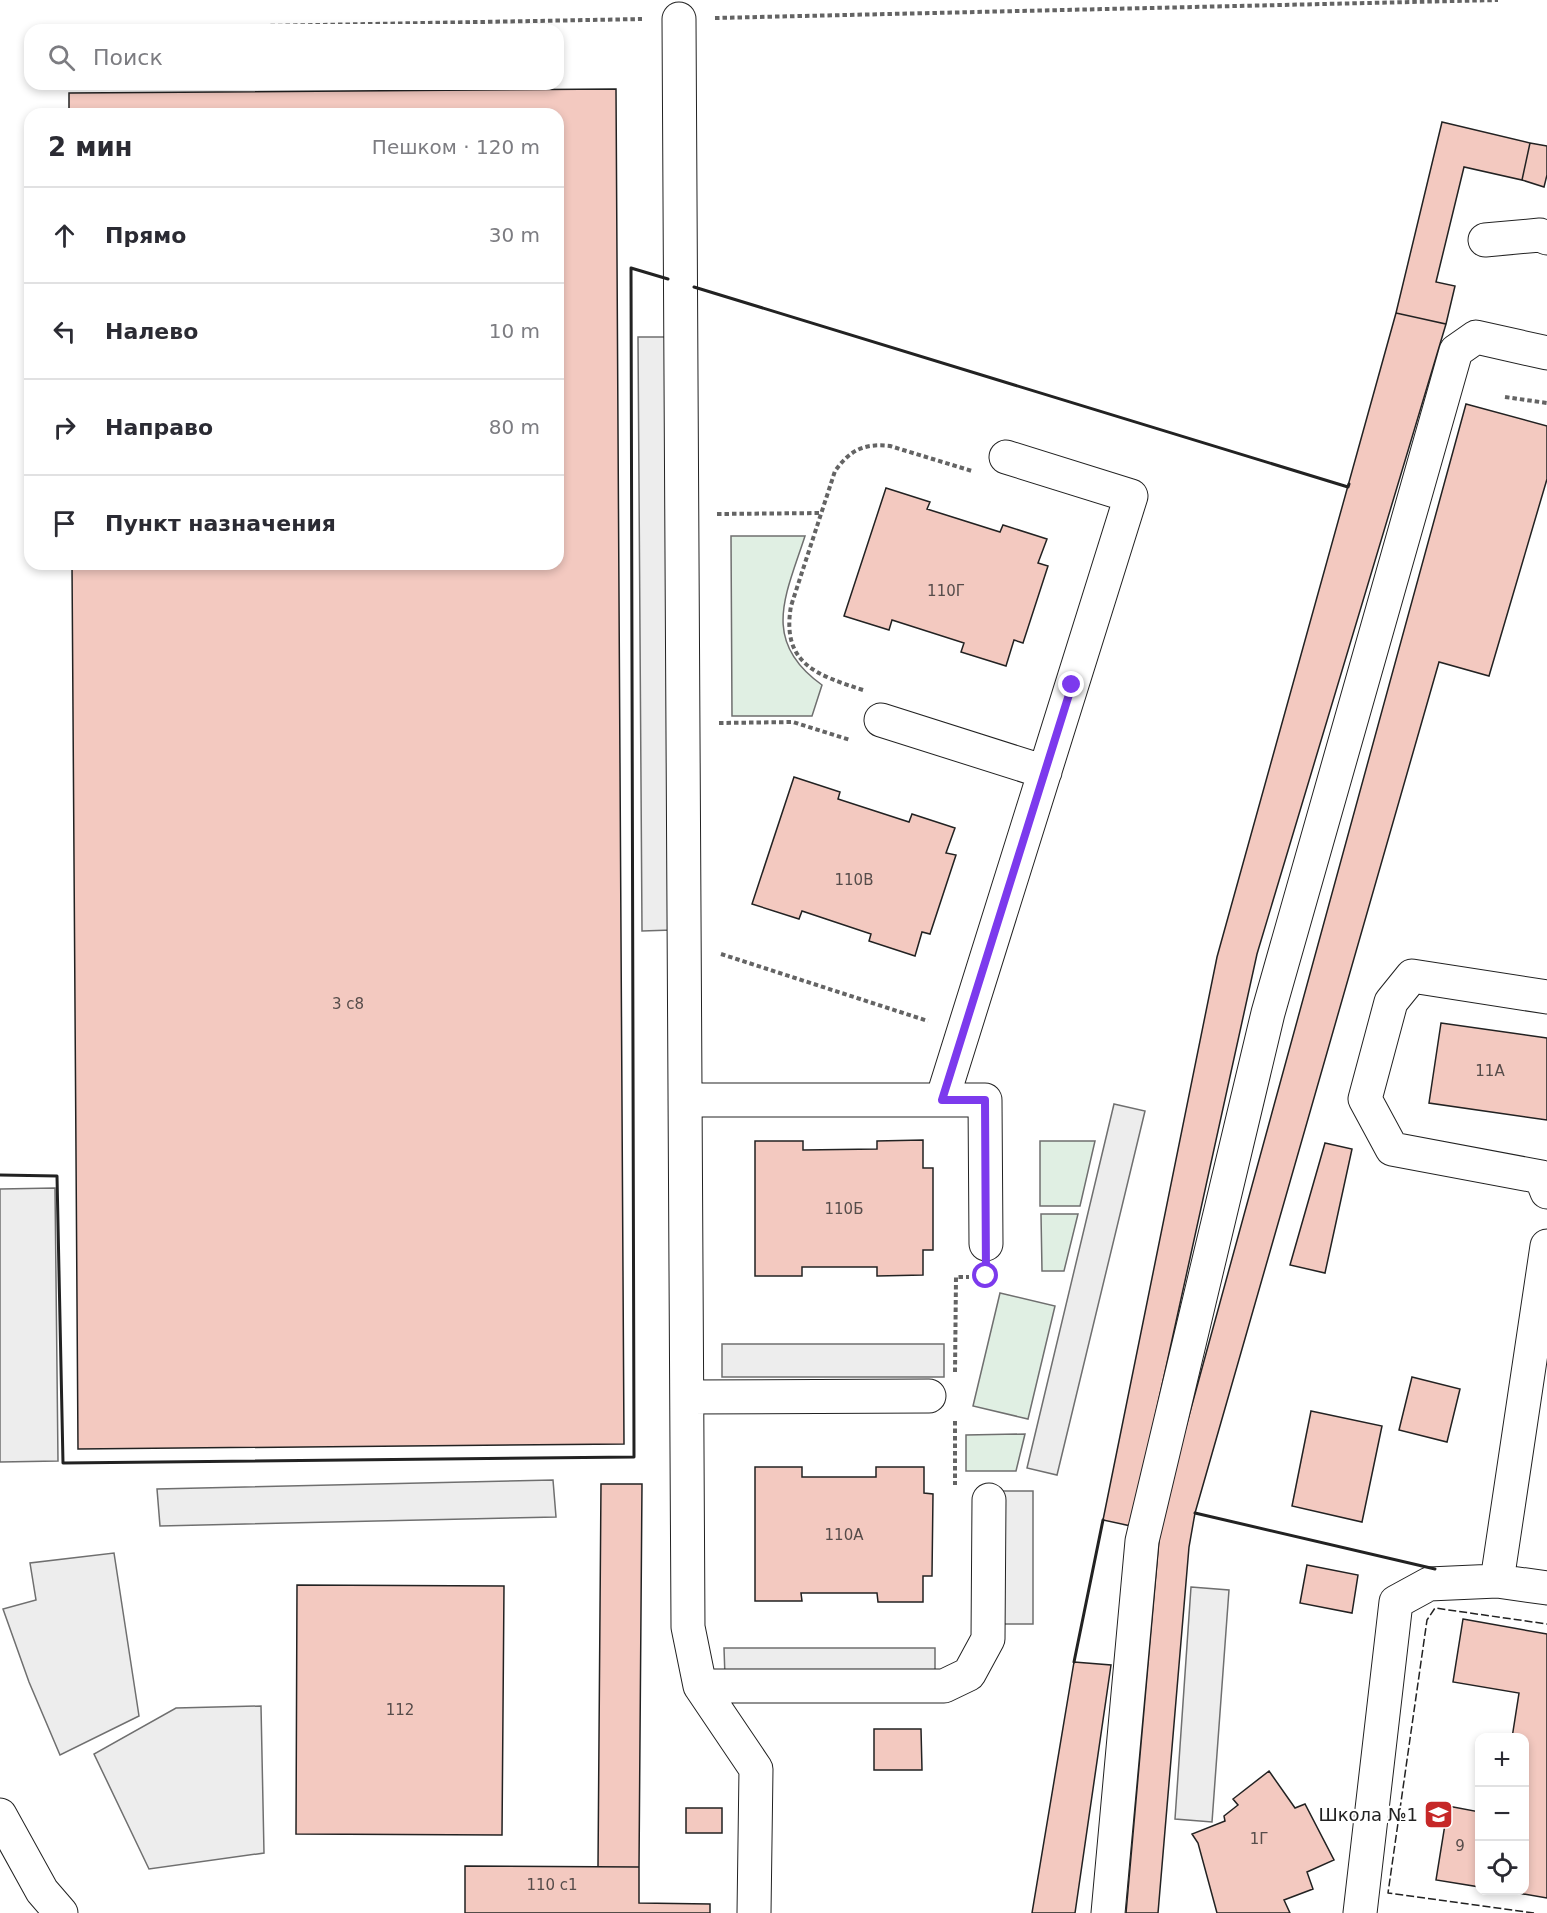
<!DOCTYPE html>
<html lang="ru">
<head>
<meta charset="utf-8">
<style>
	:root { --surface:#fff; --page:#f2f2f3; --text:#2b2b33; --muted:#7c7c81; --line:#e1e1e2 }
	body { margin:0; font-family:"DejaVu Sans",sans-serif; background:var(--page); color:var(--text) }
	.controls { position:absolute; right:18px; bottom:18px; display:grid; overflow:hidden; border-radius:12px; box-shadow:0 3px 9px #0003 }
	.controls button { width:54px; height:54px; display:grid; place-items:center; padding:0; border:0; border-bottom:2px solid var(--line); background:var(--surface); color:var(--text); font:30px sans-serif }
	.stop { position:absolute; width:18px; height:18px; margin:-14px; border:4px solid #7c3aed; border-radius:50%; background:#fff }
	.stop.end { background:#7c3aed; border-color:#fff; box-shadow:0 2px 6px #0008 }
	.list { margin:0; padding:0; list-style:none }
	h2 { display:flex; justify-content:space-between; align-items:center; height:78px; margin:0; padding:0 24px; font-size:26px }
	h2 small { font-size:20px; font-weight:400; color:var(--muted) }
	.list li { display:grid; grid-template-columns:39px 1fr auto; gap:18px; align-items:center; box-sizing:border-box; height:96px; padding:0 24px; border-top:2px solid var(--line) }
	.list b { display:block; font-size:22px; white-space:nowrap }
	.list em { font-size:20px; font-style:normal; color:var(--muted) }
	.icon { flex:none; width:33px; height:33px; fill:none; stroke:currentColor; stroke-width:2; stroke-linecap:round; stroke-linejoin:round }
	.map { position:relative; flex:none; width:1547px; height:1913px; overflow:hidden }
	.search { position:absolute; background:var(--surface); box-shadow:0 3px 9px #0003; left:24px; top:24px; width:540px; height:66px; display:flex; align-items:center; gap:15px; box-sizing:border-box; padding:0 21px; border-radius:18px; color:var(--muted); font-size:22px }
	.panel { position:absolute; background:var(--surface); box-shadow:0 3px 9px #0003; left:24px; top:108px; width:540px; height:462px; border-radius:18px }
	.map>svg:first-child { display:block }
</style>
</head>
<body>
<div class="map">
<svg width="1547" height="1913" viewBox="0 0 1547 1913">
	<rect width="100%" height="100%" fill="#fff"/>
	<!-- green -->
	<path fill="#e0efe3" stroke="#6f6f6f" stroke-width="1.5" d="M731,536H805C786,595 760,641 822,685L812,716H732Z
		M1040,1141H1095L1080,1206H1040Z
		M1041,1214H1078L1064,1271H1042Z
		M1000,1293L1055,1306L1028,1419L973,1406Z
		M1025,1434L1016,1471H966V1435Z"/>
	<!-- parking -->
	<path fill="#ededed" stroke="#6f6f6f" stroke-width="1.5" d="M638,337H669L672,930L642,931Z
		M1114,1104L1145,1111L1057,1475L1027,1468Z
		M55,1188L58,1461L0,1462V1189Z
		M722,1344H944V1377H722Z
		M553,1480L556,1517L160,1526L157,1489Z
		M998,1491H1033V1624H997Z
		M114,1553L139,1716L60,1755L29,1682L3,1609L36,1600L30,1563Z
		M1191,1587L1229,1590L1212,1822L1175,1819Z
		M724,1648H935V1677H725Z
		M261,1706L264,1853L149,1869L94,1754L176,1708Z"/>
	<!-- building -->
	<path fill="#f3c9c0" stroke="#222" stroke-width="1.5" d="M616,89L624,1444L78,1449L72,564H558V114H69V93Z
		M1442,122L1530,143L1522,180L1464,167L1436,282L1455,286L1446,324L1396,313Z
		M1530,143L1547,146V175L1544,187L1522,180Z
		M1396,313L1446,324L1257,954L1131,1526L1103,1520L1217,957Z
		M1466,404L1547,426V479L1489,676L1439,662L1195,1513L1189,1547L1158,1913H1126L1161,1518Z
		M886,488L930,502L927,509L1000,532L1003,525L1047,539L1038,563L1048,566L1023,643L1014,640L1006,666L961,652L964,643L892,620L889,630L844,616Z
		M794,777L840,792L838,799L909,822L912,814L955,828L946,853L956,855L930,934L922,932L915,956L869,941L871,934L802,911L799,919L752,904Z
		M1441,1023L1547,1038V1120L1429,1103Z
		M923,1140V1168H933V1250H923V1275L877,1276V1267H802V1276H755V1141H803V1150L877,1149V1141Z
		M1325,1143L1352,1149L1325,1273L1290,1265Z
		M1412,1377L1460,1389L1447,1442L1399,1430Z
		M1311,1411L1382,1426L1362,1522L1292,1506Z
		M755,1467H802V1477H876V1467H924V1493L933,1494L932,1576H923V1602H878L877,1593H801L802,1601H755Z
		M601,1484H642L639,1867H598Z
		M1307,1565L1358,1575L1352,1613L1300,1603Z
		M297,1585L504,1586L502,1835L296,1834Z
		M1463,1619L1547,1634V1898L1500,1890H1524V1738H1512L1519,1693L1453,1682Z
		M1074,1662L1111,1665L1075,1913H1032Z
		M874,1729H921L922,1770H874Z
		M1269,1771L1295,1808L1305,1804L1334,1860L1307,1872L1313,1889L1284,1900L1290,1913H1217L1198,1843L1192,1834L1225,1821L1224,1816L1238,1805L1233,1799Z
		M1448,1806L1480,1812V1887L1436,1880Z
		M686,1808H722V1833H686Z
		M465,1866L639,1867V1903L710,1904V1913H465Z"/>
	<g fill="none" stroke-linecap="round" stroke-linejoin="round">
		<defs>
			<path id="minor" d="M679,19L688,1627L700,1686L756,1769L754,1913
				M1485,240L1540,235L1547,238
				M881,720L1045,772
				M1547,997L1412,976L1391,1002L1365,1099L1392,1149L1541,1177L1547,1192
				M685,1100H985L986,1244
				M942,1100L1131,496L1006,457
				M687,1397L929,1396
				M1497,1581L1547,1246
				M700,1686H944L969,1674L988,1639L989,1500
				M1108,1913L1142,1541L1268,1013L1456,351L1476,337L1547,353
				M1360,1913L1396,1602L1429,1584L1497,1581L1547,1588"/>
			<path id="major" d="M0,1815L42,1891L61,1913"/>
		</defs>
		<!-- minor casing -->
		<use href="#minor" stroke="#222" stroke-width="35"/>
		<!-- major casing -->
		<use href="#major" stroke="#222" stroke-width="35"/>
		<!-- path -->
		<path stroke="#646464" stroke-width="4" stroke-dasharray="4.5 3" stroke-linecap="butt" d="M715,18L1498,0
			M263,26L642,19
			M1505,397L1547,403
			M717,514L822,513
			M863,690C817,675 781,664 791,606L835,471C850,450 864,443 890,446L972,471
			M719,723L793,722L850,740
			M721,954L928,1021
			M955,1372L956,1277H969
			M955,1421V1485"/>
		<!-- minor -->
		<use href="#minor" stroke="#fff" stroke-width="33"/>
		<!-- major -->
		<use href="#major" stroke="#fff" stroke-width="33"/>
		<!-- fence -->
		<path stroke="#222" stroke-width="1.5" stroke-dasharray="8 3" stroke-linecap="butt" d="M1534,1913L1388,1893L1427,1620L1435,1608L1547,1624"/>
		<!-- wall -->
		<path stroke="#222" stroke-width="3" d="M694,287L1348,487L1349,484
			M0,1175L57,1176L63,1463L634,1457L631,268L668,279
			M1195,1513L1435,1569
			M1074,1662L1103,1520"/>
	</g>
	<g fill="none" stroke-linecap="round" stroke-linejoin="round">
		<!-- route -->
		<path stroke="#7c3aed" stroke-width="8" d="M986,1276L985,1100H942L1072,685"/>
	</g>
	<!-- icons -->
	<defs>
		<symbol id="school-square" viewBox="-11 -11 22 22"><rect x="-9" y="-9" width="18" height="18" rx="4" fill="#c62828" stroke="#fff"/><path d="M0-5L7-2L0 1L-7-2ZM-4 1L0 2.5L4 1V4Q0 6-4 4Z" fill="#fff"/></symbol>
	</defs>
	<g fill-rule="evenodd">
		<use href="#school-square" x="1422" y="1798" width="33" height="33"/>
	</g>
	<g text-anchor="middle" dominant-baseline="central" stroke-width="4.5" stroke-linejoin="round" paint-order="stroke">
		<!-- number labels -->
		<g font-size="15" fill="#564c4a">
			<text x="946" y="591">110Г</text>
			<text x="854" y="880">110В</text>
			<text x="348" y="1004">3 с8</text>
			<text x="1490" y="1071">11А</text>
			<text x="844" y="1209">110Б</text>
			<text x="844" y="1535">110А</text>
			<text x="400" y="1710">112</text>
			<text x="1259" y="1839">1Г</text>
			<text x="1460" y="1846">9</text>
			<text x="552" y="1885">110 с1</text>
		</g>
		<!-- poi labels -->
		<g font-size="18" fill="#222" stroke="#fff" text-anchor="end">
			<text x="1418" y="1814">Школа №1</text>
		</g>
	</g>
</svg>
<div class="controls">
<button>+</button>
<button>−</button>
<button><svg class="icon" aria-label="locate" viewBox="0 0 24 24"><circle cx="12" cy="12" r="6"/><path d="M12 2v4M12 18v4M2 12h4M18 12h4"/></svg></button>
</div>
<div class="stop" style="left:986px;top:1276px"></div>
<div class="stop end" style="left:1072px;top:685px"></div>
<div class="search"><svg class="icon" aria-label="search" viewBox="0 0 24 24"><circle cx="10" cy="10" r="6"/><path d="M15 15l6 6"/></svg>Поиск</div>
<section class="panel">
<h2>2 мин<small>Пешком · 120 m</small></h2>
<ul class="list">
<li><svg class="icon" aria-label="ahead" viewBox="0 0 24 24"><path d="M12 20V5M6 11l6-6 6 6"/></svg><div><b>Прямо</b></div><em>30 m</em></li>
<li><svg class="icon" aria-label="left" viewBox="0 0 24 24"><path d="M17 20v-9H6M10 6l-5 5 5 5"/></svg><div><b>Налево</b></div><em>10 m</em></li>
<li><svg class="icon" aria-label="right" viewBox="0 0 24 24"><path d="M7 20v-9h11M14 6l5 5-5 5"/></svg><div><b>Направо</b></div><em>80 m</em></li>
<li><svg class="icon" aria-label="arrive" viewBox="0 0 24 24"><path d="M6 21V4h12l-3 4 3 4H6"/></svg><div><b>Пункт назначения</b></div></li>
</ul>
</section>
</div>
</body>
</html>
